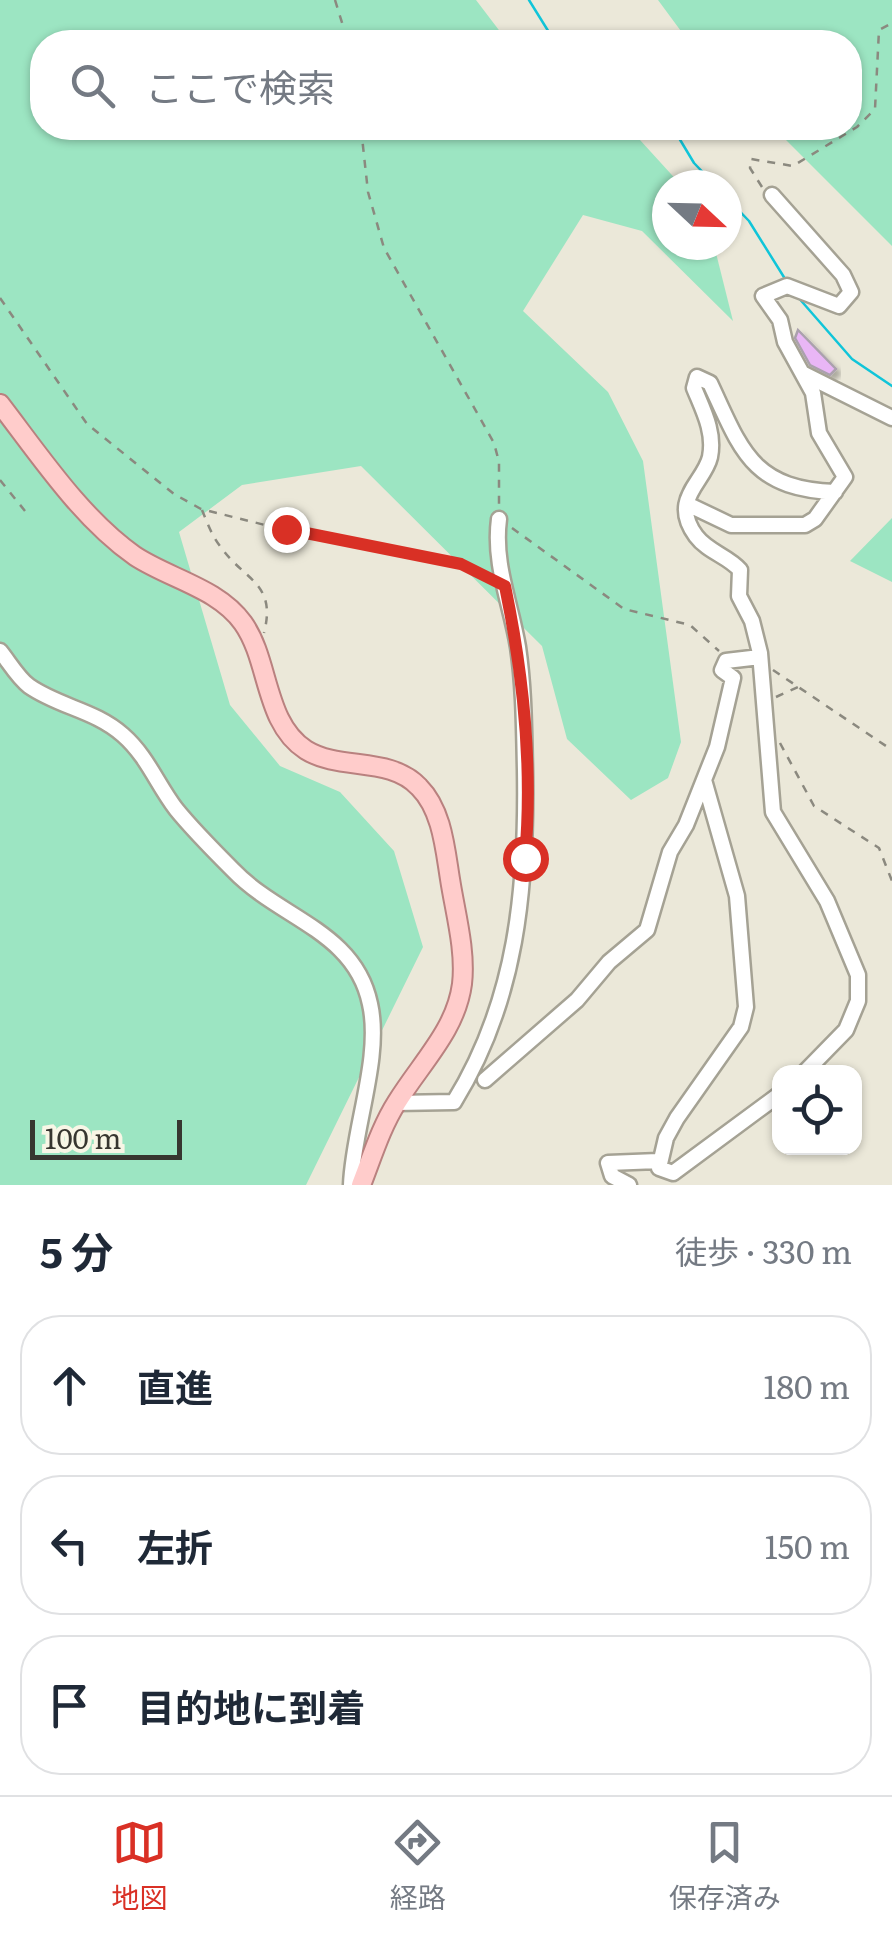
<!DOCTYPE html>
<html lang="ja">
<head>
<meta charset="utf-8">
<style>
	:root { --surface:#fff; --page:#f2f2f3; --text:#1f2937; --muted:#747a83; --line:#e0e1e3; --accent:#d93025 }
	body { margin:0; font-family:Literata,"Noto Sans JP",serif; background:var(--page); color:var(--text) }
	.controls { position:absolute; right:30px; bottom:30px; display:grid; overflow:hidden; border-radius:20px; box-shadow:0 2px 8px #0004 }
	.controls button { width:90px; height:90px; display:grid; place-items:center; padding:0; border:0; border-bottom:2px solid var(--line); background:var(--surface); color:var(--text); font:50px sans-serif }
	.compass { position:absolute; left:652px; top:170px; width:90px; height:90px; border-radius:50%; background:var(--surface); box-shadow:0 2px 8px #0004; rotate:112deg }
	.scale { position:absolute; left:30px; bottom:25px; width:152px; box-sizing:border-box; padding-left:10px; border:5px solid #373630; border-top:0; font-size:28px; line-height:35px; white-space:nowrap; color:#373630; -webkit-text-stroke:8px #f8f6e6; paint-order:stroke }
	.stop { position:absolute; width:30px; height:30px; margin:-22px; border:8px solid #d93025; border-radius:50%; background:#fff }
	.stop.end { background:#d93025; border-color:#fff; box-shadow:0 2px 10px #0008 }
	.list { margin:0; padding:0; list-style:none }
	h2 { display:flex; justify-content:space-between; align-items:center; height:130px; margin:0; padding:0 40px; font-size:42px }
	h2 small { font-size:32px; font-weight:400; color:var(--muted) }
	.list li { display:grid; grid-template-columns:65px 1fr auto; gap:30px; align-items:center; box-sizing:border-box; height:140px; margin:0 20px 20px; padding:0 20px; border:2px solid var(--line); border-radius:40px }
	.list b { display:block; font-size:38px; white-space:nowrap }
	.list em { font-size:32px; font-style:normal; color:var(--muted) }
	.icon { flex:none; width:55px; height:55px; fill:none; stroke:currentColor; stroke-width:2; stroke-linecap:round; stroke-linejoin:round }
	.map { position:relative; flex:none; width:892px; height:1185px; overflow:hidden }
	.search { position:absolute; background:var(--surface); box-shadow:0 2px 8px #0004; left:30px; right:30px; top:30px; height:110px; display:flex; align-items:center; gap:25px; box-sizing:border-box; padding:0 35px; border-radius:40px; color:var(--muted); font-size:38px }
	.sheet { height:610px; background:var(--surface) }
	nav { display:flex; justify-content:space-around; align-items:center; box-sizing:border-box; height:140px; border-top:2px solid var(--line); background:var(--surface); font-size:28px; color:var(--muted) }
	nav a { display:grid; justify-items:center; gap:5px }
	nav .on { color:var(--accent) }
	.map>svg:first-child { display:block }
</style>
</head>
<body>
<div class="map">
<svg width="892" height="1185" viewBox="0 0 892 1185">
	<defs>
		<filter id="shadow"><feDropShadow dx="4.5" dy="4.5" stdDeviation="2.5" flood-color="#0004"/></filter>
	</defs>
	<rect width="100%" height="100%" fill="#ebe8d9"/>
	<!-- green -->
	<path fill="#9ce5c2" d="M0,0H476L508,42H42V128H619L640,140L681,185H667V245H714L733,321L642,231L583,215L523,311L608,392L643,461L681,742L668,778L631,800L567,739L542,646L361,466L242,485L179,532L230,705L280,766L340,792L394,851L423,947L306,1185H0Z
		M658,0H892V246L774,128H850V42H689Z
		M892,518V582L850,561Z"/>
	<g fill="none" stroke-linecap="round" stroke-linejoin="round">
		<!-- stream -->
		<path stroke="#10c5d9" stroke-width="2.5" d="M529,0L555,42
			M673,128L694,163L715,185
			M727,198L749,221L787,282
			M797,296L852,359L892,386"/>
	</g>
	<!-- building -->
	<path fill="#e9b6f6" stroke="#aba1ad" stroke-width="2.5" filter="url(#shadow)" d="M798,330L836,369L830,375L810,365L795,338Z"/>
	<g fill="none" stroke-linecap="round" stroke-linejoin="round">
		<defs>
			<path id="minor" d="M804,374L892,418
				M687,504L731,525H805L815,519L845,477L819,433L813,393L785,342L780,320L763,296L787,286L839,306L851,292L843,275L772,195
				M0,651C9,662 18,678 29,686C59,707 95,710 123,735C147,756 157,784 176,809C193,830 214,851 233,870C280,919 355,931 370,1004C382,1057 353,1129 351,1185
				M704,780L737,896L746,1007L741,1027L677,1118L666,1138L659,1168L673,1173L780,1094
				M805,1072L846,1030L858,1001V975L827,901L773,812L760,653L752,621L739,596L740,570C728,556 708,552 696,536C669,499 704,483 710,457C715,432 703,410 694,388L697,377L710,383C741,449 751,489 835,492
				M485,1080L577,1000L609,962L647,930L670,852L686,825L717,747L733,678L722,670L726,661L760,657
				M396,1103L454,1102C517,1000 527,888 525,770C524,729 524,688 518,647C511,604 493,564 499,519
				M629,1185L612,1176L608,1163L658,1161"/>
			<path id="major" d="M0,404C40,456 81,518 135,556C170,579 218,588 243,623C270,661 264,723 306,750C340,771 390,756 419,787C442,810 445,848 450,879C455,912 466,950 462,984C456,1030 421,1063 397,1102C381,1127 372,1157 361,1185"/>
		</defs>
		<!-- minor casing -->
		<use href="#minor" stroke="#a5a294" stroke-width="19"/>
		<!-- major casing -->
		<use href="#major" stroke="#b9817f" stroke-width="22"/>
		<!-- path -->
		<path stroke="#8b897f" stroke-width="2.5" stroke-dasharray="8 8" stroke-linecap="butt" d="M335,0L348,42
			M361,128L368,192L384,248L494,443L499,462V507
			M762,187L750,168L751,159L793,166L857,127L875,109L879,30L892,23
			M0,298L87,424L174,494L201,509L309,536L461,564L489,578
			M0,480L25,511
			M202,510C207,522 212,536 220,546C244,581 277,582 264,633
			M512,528L624,609L690,625L719,651
			M773,670L892,750
			M776,697L798,687
			M780,743L814,806L879,848L892,881"/>
		<!-- minor -->
		<use href="#minor" stroke="#fff" stroke-width="14"/>
		<!-- major -->
		<use href="#major" stroke="#ffcccb" stroke-width="18"/>
	</g>
	<g fill="none" stroke-linecap="round" stroke-linejoin="round">
		<!-- route -->
		<path stroke="#d93025" stroke-width="12" d="M286,529L461,564L505,586C523,673 533,769 525,858"/>
	</g>
</svg>
<div class="controls">
<button><svg class="icon" aria-label="locate" viewBox="0 0 24 24"><circle cx="12" cy="12" r="6"/><path d="M12 2v4M12 18v4M2 12h4M18 12h4"/></svg></button>
</div>
<svg class="compass" viewBox="-18 -18 36 36"><path d="M0-13l5 13h-10z" fill="#e53935"/><path d="M0 13l5-13h-10z" fill="#747a83"/></svg>
<div class="scale">100 m</div>
<div class="stop" style="left:525px;top:858px"></div>
<div class="stop end" style="left:286px;top:529px"></div>
<div class="search"><svg class="icon" aria-label="search" viewBox="0 0 24 24"><circle cx="10" cy="10" r="6"/><path d="M15 15l6 6"/></svg>ここで検索</div>
</div>
<section class="sheet">
<h2>5 分<small>徒歩 · 330 m</small></h2>
<ul class="list">
<li><svg class="icon" aria-label="ahead" viewBox="0 0 24 24"><path d="M12 20V5M6 11l6-6 6 6"/></svg><div><b>直進</b></div><em>180 m</em></li>
<li><svg class="icon" aria-label="left" viewBox="0 0 24 24"><path d="M17 20v-9H6M10 6l-5 5 5 5"/></svg><div><b>左折</b></div><em>150 m</em></li>
<li><svg class="icon" aria-label="arrive" viewBox="0 0 24 24"><path d="M6 21V4h12l-3 4 3 4H6"/></svg><div><b>目的地に到着</b></div></li>
</ul>
</section>
<nav>
<a class="on"><svg class="icon" aria-label="map" viewBox="0 0 24 24"><path d="M3 6l6-2 6 2 6-2v14l-6 2-6-2-6 2zM9 4v14M15 6v14"/></svg>地図</a>
<a><svg class="icon" aria-label="directions" viewBox="0 0 24 24"><path d="M12 3l9 9-9 9-9-9zM9 14v-3h6M13 9l2 2-2 2"/></svg>経路</a>
<a><svg class="icon" aria-label="saved" viewBox="0 0 24 24"><path d="M7 4h10v16l-5-4-5 4z"/></svg>保存済み</a>
</nav>
</body>
</html>
